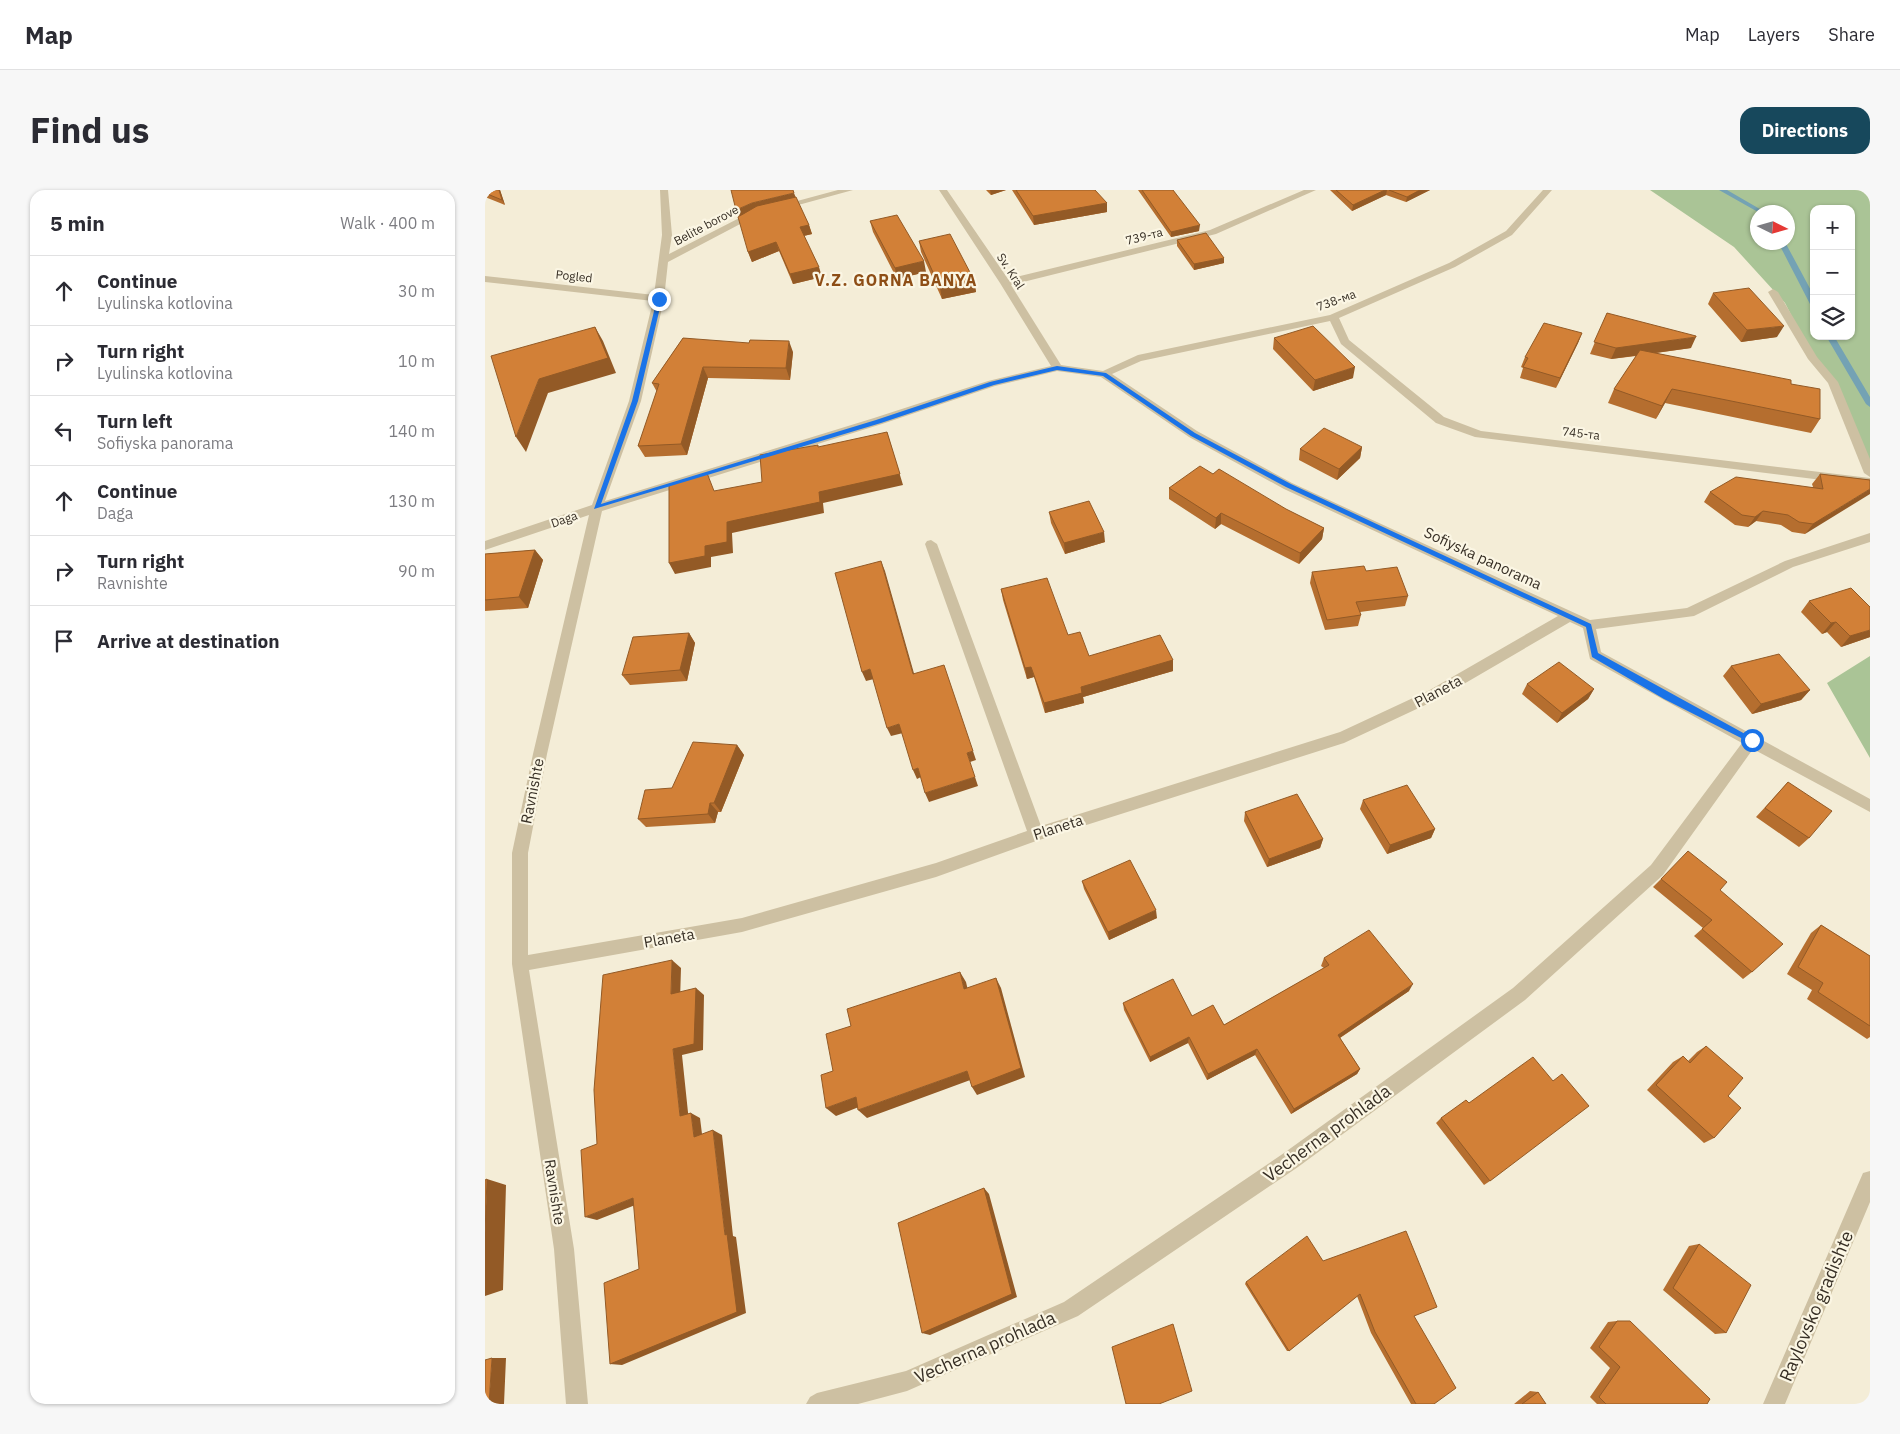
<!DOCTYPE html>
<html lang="en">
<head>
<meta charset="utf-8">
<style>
	:root { --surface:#fff; --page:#f7f7f7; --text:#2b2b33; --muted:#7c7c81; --line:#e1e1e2; --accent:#17485c }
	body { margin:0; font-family:"IBM Plex Sans",sans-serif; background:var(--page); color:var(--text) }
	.controls { position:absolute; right:15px; top:15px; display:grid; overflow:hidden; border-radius:10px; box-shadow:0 1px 4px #0004 }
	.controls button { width:45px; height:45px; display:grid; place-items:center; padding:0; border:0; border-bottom:1px solid var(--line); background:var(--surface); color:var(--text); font:25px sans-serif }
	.compass { position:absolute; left:1265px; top:15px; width:45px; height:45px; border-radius:50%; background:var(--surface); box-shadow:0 1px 4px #0004; rotate:95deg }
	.stop { position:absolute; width:15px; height:15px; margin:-11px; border:4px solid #1a73e8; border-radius:50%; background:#fff }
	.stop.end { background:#1a73e8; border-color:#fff; box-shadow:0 1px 5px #0008 }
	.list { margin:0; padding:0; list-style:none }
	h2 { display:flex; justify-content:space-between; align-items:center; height:65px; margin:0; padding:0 20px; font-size:21px }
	h2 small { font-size:16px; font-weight:400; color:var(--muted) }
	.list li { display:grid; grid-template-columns:32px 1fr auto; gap:15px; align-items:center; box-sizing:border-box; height:70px; padding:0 20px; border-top:1px solid var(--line) }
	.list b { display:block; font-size:19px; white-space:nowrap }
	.list p { margin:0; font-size:16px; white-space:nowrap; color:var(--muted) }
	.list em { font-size:16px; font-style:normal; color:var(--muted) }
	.icon { flex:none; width:28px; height:28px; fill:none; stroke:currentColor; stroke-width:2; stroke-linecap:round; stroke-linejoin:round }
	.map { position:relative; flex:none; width:1385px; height:1214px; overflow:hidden; border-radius:15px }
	header { display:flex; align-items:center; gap:30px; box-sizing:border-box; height:70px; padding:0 25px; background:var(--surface); border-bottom:1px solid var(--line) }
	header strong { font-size:24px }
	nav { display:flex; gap:28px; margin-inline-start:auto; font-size:18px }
	.intro { display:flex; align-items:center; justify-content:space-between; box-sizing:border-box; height:120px; padding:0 30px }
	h1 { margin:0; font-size:35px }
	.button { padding:12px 22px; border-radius:15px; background:var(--accent); color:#fff; font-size:18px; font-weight:700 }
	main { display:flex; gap:30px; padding:0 30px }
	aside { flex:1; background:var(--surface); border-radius:15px; box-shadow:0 1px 4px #0004 }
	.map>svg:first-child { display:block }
</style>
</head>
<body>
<header>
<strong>Map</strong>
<nav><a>Map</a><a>Layers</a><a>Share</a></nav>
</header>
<div class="intro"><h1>Find us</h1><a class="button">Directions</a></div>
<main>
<aside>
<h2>5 min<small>Walk · 400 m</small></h2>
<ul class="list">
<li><svg class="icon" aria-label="ahead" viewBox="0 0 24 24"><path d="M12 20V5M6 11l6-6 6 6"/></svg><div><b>Continue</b><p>Lyulinska kotlovina</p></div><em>30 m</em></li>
<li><svg class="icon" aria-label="right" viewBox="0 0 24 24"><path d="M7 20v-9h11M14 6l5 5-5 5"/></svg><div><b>Turn right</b><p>Lyulinska kotlovina</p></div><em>10 m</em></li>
<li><svg class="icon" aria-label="left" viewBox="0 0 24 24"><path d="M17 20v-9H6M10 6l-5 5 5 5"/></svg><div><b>Turn left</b><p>Sofiyska panorama</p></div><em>140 m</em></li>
<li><svg class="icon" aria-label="ahead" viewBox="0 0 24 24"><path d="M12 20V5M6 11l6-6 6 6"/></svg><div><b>Continue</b><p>Daga</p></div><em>130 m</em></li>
<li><svg class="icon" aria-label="right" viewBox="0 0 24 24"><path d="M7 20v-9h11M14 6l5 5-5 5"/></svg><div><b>Turn right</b><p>Ravnishte</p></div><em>90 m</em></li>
<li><svg class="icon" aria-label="arrive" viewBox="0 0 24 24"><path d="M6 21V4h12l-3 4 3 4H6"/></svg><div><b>Arrive at destination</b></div></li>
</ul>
</aside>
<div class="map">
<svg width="1385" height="1214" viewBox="0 0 1385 1214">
	<rect width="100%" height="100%" fill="#f4edd7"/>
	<!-- green -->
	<path fill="#aac496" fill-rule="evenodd" d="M1165,0H1385V283L1348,192L1327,166L1300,113L1249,57ZM1329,19H1366V146H1329ZM1272,22H1302V52H1272Z
		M1385,466V568L1342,493Z"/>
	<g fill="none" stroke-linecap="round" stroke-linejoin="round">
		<!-- stream -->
		<path fill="#74a2b4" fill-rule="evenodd" d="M1234,0H1242L1280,22H1273Z
			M1293,52H1300L1329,106V116L1325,114Z
			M1341,146H1349L1385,207V217L1381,214Z"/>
		<!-- street -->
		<path fill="#cdc0a2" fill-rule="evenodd" d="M175,0H183L187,45L184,64L270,20L278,22L183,72L179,109L156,211L120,311L389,228L503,191L566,176L515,93L454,0H462L523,89L725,40L819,0H831L731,44L526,95L576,175L618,181L653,165L845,125L964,73L1021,41L1058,0H1067L1027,45L970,77L854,128L864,150L959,227L996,241L1385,288V296L990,247L951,233L856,154L845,131L656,171L627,184L712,241L807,293L1105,430L1202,418L1300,371L1385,343V352L1308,377L1209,426L1111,439L1116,462L1385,609V622L1268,559L1178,685L1040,810L813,977L593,1126L422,1201L373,1214H321L325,1207L332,1203L421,1181L579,1112L799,963L1028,798L1166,675L1257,553L1105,469L1098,438L1085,432L953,509L859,553L551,651L451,687L257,742L44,780L89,1059L103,1214H81L69,1059L27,774V663L48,564L104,325L0,360V351L107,315L144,211L168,111L0,92V86L169,105L177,45ZM572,181L616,187L704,247L799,299L1073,426L943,501L855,542L556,636L452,354L446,350L442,351L440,354L542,641L451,673L257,728L43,765V663L62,564L117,321L397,234L510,196Z
			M353,0H368L295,20L290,17Z
			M1288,99L1293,102L1332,167L1353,192L1385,269V287L1379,283L1343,193L1323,169L1283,102Z
			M1385,981V1012L1300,1214H1278L1378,983Z"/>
	</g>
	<!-- wall -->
	<path fill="#b56e2f" d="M0,0H15L20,15L0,7Z
		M501,0H521L506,5Z
		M527,0H610L622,22L549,35Z
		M653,0H688L714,41L686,47Z
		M845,0H945L921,12L901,5L867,21Z
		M310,7L324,35L327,44L319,46L337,87L308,94L294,61L267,72L263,62Z
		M385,31L441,82L412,89L388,42Z
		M692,50L739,73L709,80L692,56Z
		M434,51L489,90L491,102L457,109L436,62Z
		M1228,103L1292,147L1256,152L1223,114Z
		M1122,123L1206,158L1171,163L1306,194L1335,229L1326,243L1180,213L1171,229L1123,213L1129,199L1151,166L1126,169L1105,164Z
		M1097,143L1093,153L1071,198L1035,188L1038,178L1036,177L1040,167Z
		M198,148L308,162L305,190L223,188L202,265L160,267L153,256L172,202L167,193Z
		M789,148L868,188L828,201L788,159Z
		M877,257L875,268L852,290L814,270L815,259Z
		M728,284L839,338L837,349L814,374L736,334L730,339L684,309V298Z
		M1335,284L1385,290L1320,344L1307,342L1296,335L1271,331L1263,337L1250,335L1219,312L1225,302L1328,297L1327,294Z
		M564,322L620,352L580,364L566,333Z
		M50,360L58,370L43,418L0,421V364Z
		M881,381L923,406L920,416L875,422L876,425L873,436L840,440L825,393L827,382Z
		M516,399L583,445L604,466L688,470V481L598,507L599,513L560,523L549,487L542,489L518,410Z
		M1324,411L1385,447L1356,457L1342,442L1337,444L1316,422Z
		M204,443L210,453L202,491L145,495L137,485Z
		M1246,476L1325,500L1316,510L1267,524L1238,486Z
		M1042,494L1109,499L1103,509L1072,533L1037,504Z
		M252,555L259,565L236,622H233L230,633L161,637L153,629L187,598Z
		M1303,592L1324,648L1314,657L1271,627L1294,602Z
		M878,610L950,639L946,648L902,664L875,619Z
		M760,622L838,649L835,658L782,677L759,631Z
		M1176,689L1235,700L1267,782L1258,789L1209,746L1218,738L1168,697Z
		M597,691L672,728L624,750L599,699Z
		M1336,735L1385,766V847L1382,849L1322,809L1327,800L1302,784L1326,743Z
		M839,768L924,801L855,848L875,879L872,884L806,924L770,865L722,890L703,853L665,872L639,820L638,813L707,826L739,835L839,778L836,776Z
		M1221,856L1243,906L1229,948L1219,953L1162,900L1188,872L1198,866L1203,871L1212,862Z
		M1068,891L1005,991L999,995L951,933L956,928L984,913Z
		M1214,1054L1241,1143L1230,1144L1178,1100L1204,1056Z
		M838,1071L929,1126L949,1214H926L886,1143L872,1106L804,1161H802L760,1094L761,1092Z
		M1132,1131L1222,1214H1112L1105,1207L1125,1178L1105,1158L1123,1132Z
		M1045,1201L1053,1202L1061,1214H1029Z"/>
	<!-- shaded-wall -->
	<path fill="#935a26" d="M14,0H15L20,15L17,10Z
		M505,0H521L506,5Z
		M900,0H902L901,5L867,21L868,15Z
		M935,0H945L921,12L922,7Z
		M309,3L311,8L254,26L251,20L267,13Z
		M622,13V22L549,35L548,26Z
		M324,35L327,44L318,46L315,37Z
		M715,35L714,41L686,47V42Z
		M291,52L294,61L267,72L263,62Z
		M739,68V73L709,80V74Z
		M439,71L441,82L412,89L410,78Z
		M334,77L337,87L308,94L305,84Z
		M489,90L491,102L457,109L455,98Z
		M1299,136L1292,147L1256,152L1262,140Z
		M110,137L118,151L131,183L63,203L41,262L31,247L54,189Z
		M1097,143L1093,153L1071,198L1075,188Z
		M1211,147L1206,158L1126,169L1131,158Z
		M304,151L308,162L305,190L301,178Z
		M218,177L223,188L202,265L196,254Z
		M870,177L868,188L828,201L830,190Z
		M1187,199L1180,213L1171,229L1177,216Z
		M402,242L418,295L338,313L339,323L247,343L248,363L226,367V377L190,384L184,373L242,332L334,302Z
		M877,257L875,268L852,290L854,279Z
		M1385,299V304L1320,344L1328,334Z
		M1278,321L1271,331L1263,337L1270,327Z
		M736,323V334L730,339L731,328Z
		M839,338L837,349L814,374L815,363Z
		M619,342L620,352L580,364L579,353Z
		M50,360L58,370L43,418L34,407Z
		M396,371L400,381L432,494L428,484Z
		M1351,432L1342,442L1337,444L1346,433Z
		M1385,440V447L1356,457L1365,446Z
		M204,443L210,453L202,491L195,480Z
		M688,470V481L598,507L599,513L560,523L559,513L596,497Z
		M546,477L549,487L542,489L540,478Z
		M385,479L389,489L381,491L377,482Z
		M1109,499L1103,509L1072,533L1077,523Z
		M1325,500L1316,510L1267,524L1276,514Z
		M414,534L418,543L406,546L402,538Z
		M252,555L259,565L236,622L229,613Z
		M488,561L491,570L485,572L482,563Z
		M433,578L436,587L432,589L428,580Z
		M490,587L493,596L444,612L440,603Z
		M225,613L233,622L230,633L223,624Z
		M950,639L946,648L902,664L905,655Z
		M838,649L835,658L782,677L784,669Z
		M671,720L672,728L624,750L623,742Z
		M187,770L196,778L195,811L186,804Z
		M475,782L481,792L485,809L479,799Z
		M511,788L516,798L540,887L492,905L487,897Z
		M928,794L924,801L850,851L853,845Z
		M211,798L219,805L218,860L197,865L204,932L195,926L188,859Z
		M704,847L703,853L665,872V867Z
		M772,859L770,865L722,890L723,884Z
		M875,879L872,884L806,924L809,919Z
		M482,881L488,889L382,928L373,920Z
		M371,907L379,915L351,926L341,918Z
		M206,923L215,928L218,952L209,947Z
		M228,940L237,945L248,1046L251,1047L261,1123L137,1175L125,1174L240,1045Z
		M2,989L21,995L18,1100L0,1106V1043Z
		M499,998L504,1004L532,1107L445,1145L437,1143Z
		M148,1008L158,1012L112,1030L100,1027Z
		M7,1168H21L19,1214H4Z"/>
	<!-- building -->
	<path fill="#d28037" stroke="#935a26" d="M0,0H14L17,10L0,3Z
		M246,0H308L309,3L267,13L251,20Z
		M531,0H610L622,13L548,26Z
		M657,0H688L715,35L686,42Z
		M851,0H900L868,15Z
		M904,0H935L922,7Z
		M311,7L324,35L315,37L334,77L305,84L291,52L263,62L253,27L272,16Z
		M412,25L439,71L410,78L385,31Z
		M721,43L739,68L709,74L692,50Z
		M465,44L489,90L455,98L434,51Z
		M1264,98L1299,136L1262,140L1228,103Z
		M1122,123L1211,146V147L1131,158L1109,152Z
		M1059,133L1097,143L1075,188L1038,177L1043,168L1040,167Z
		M828,136L870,177L830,190L789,148Z
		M110,137L123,168L54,189L31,247L6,166Z
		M198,148L264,153L265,150L304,151L301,178L218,177L196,254L153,256L174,194L167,193Z
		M1155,160L1306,190V194L1335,199V229L1187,199L1177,216L1129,199Z
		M839,238L877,257L854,279L815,259Z
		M402,242L415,284L334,302L335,312L242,332V352L220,356V366L184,373V295L222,283L229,301L277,292L275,265L333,255V257Z
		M715,276L728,284L734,279L801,319L839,338L815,363L736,323L731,328L684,298Z
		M1335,284L1385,290V299L1328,334L1314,332L1303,325L1278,321L1270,327L1257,325L1225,302L1251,287L1338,299Z
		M604,311L619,342L579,353L564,322Z
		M50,360L34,407L0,410V364Z
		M396,371L428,484L459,475L488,561L482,563L490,587L440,603L433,578L428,580L414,534L402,538L385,479L377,482L350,383Z
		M879,376L881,381L912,377L923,406L871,412L876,425L842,430L827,382Z
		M562,388L583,445L595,442L604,466L675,445L688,470L596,497L597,503L559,513L546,477L540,478L516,399Z
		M1366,398L1385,417V440L1365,446L1351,432L1346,433L1324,411Z
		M204,443L195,480L137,485L148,447Z
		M1294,464L1325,500L1276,514L1246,476Z
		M1074,472L1109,499L1077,523L1042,494Z
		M208,552L252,555L229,613H225L223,624L153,629L160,600L187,598Z
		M1303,592L1347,621L1324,648L1280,618Z
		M922,595L950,639L905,655L878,610Z
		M812,604L838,649L784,669L760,622Z
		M1203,661L1242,692L1235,700L1298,754L1267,782L1217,739L1227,730L1176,689Z
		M645,670L671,720L623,742L597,691Z
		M1336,735L1385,766V836L1333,802L1338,793L1313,777Z
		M884,740L928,794L853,845L875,879L809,919L772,859L723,884L704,847L665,867L638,813L688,789L707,826L728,815L739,835L844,775L839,768Z
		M187,770L186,804L211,798L209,854L188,859L195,926L206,923L209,947L228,940L240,1045L242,1044L252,1122L125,1174L119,1093L154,1079L148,1008L100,1027L96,960L112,954L109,900L118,785Z
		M475,782L479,799L511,788L536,878L487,897L482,881L373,920L371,907L341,918L336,885L348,881L341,844L366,836L362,819Z
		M1221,856L1258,888L1243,906L1256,918L1229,948L1171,895L1198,866L1205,873Z
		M1048,867L1068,891L1077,884L1104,916L1005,991L956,928L981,910L984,913Z
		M2,989L0,1043V990Z
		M499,998L527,1104L437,1143L413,1033Z
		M921,1041L952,1117L929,1126L971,1198L949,1214H931L890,1142L875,1104L804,1161L761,1092L822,1046L838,1071Z
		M1214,1054L1266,1095L1241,1143L1188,1098Z
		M1132,1131H1145L1225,1209L1222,1214H1121L1114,1207L1135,1177L1114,1157Z
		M688,1134L707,1201L674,1214H641L627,1157Z
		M7,1168L4,1214H0V1170Z
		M1053,1202L1061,1214H1037Z"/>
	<!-- route -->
	<path fill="#1a73e8" d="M174,108L177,109L153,211L116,314L391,230L505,192L572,176L621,183L710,243L806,294L1106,434L1113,463L1271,550L1270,552H1264L1179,509L1107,467L1101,437L801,297L706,246L618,186L572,180L509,195L396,233L109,319L147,211L172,109Z"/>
	<g text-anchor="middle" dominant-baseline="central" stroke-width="4.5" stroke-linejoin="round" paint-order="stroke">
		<!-- far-street labels -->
		<g font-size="12" fill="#372f25" stroke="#fbf6e4">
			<text transform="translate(221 35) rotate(-28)">Belite borove</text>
			<text transform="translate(659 46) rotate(-14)">739-та</text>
			<text transform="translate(526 81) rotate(57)">Sv. Kral</text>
			<text transform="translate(89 86) rotate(6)">Pogled</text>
			<text transform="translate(851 110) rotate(-20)">738-ма</text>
			<text transform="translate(1096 243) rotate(7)">745-та</text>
			<text transform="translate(79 329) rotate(-19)">Daga</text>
		</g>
		<!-- street labels -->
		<g font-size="15" fill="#372f25" stroke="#fbf6e4">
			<text transform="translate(998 368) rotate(25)">Sofiyska panorama</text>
			<text transform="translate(953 501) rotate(-28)">Planeta</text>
			<text transform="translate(47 601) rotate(-79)">Ravnishte</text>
			<text transform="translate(573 637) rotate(-18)">Planeta</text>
			<text transform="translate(184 748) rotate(-10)">Planeta</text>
			<text transform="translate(70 1002) rotate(81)">Ravnishte</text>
		</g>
		<!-- far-district labels -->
		<g font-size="16" font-weight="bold" letter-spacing="1" fill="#8e4e16" stroke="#fbf6e4">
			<text x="411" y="90">V.Z. GORNA BANYA</text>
		</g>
		<!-- near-street labels -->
		<g font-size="18" fill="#372f25" stroke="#fbf6e4">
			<text transform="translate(842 943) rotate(-36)">Vecherna prohlada</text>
			<text transform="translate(1331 1116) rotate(-67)">Raylovsko gradishte</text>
			<text transform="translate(500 1157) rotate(-24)">Vecherna prohlada</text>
		</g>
	</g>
</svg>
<div class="controls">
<button>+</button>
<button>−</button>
<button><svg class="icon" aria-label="layers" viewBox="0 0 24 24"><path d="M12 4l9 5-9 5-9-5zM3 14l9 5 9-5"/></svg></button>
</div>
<svg class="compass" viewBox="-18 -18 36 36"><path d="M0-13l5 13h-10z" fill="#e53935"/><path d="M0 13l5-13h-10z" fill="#7c7c81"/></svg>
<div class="stop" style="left:1267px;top:550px"></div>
<div class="stop end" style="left:174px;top:109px"></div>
</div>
</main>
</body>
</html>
